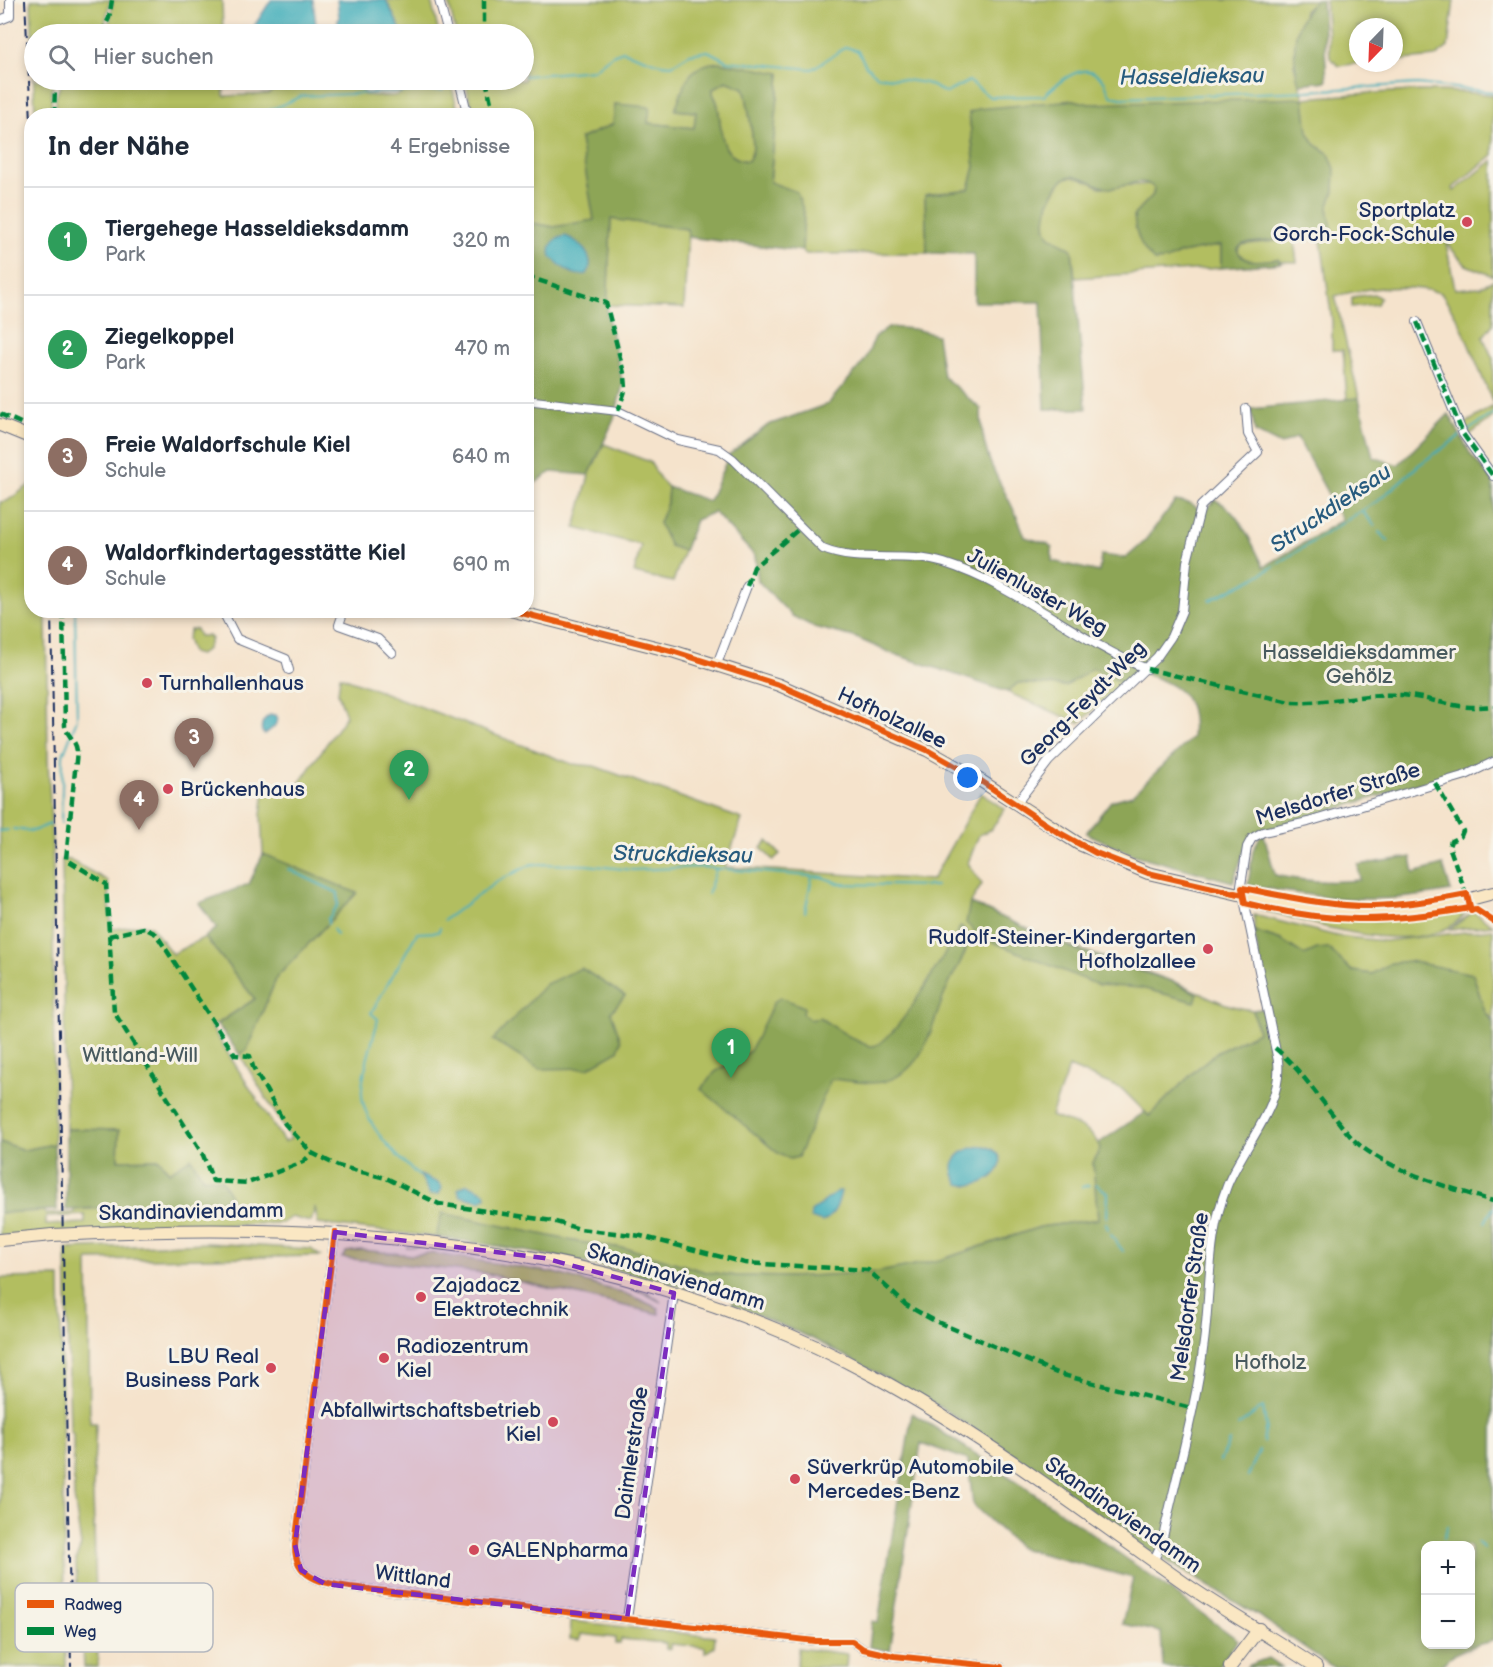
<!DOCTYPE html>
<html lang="de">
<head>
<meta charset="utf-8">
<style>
	:root { --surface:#fff; --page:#f6f6f7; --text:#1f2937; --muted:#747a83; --line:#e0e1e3; --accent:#db2777 }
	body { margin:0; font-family:"Balsamiq Sans",sans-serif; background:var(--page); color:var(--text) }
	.controls { position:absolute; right:18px; bottom:18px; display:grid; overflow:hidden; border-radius:12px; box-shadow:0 3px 9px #0003 }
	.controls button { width:54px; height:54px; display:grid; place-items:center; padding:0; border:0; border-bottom:2px solid var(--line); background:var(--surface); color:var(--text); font:30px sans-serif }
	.compass { position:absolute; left:1349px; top:18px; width:54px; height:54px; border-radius:50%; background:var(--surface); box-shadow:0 3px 9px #0003; rotate:203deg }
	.you { position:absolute; left:968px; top:778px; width:21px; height:21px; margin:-15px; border:4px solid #fff; border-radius:50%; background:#1a73e8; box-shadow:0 0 0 9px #1a73e833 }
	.badge { display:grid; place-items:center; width:39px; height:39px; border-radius:50%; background:var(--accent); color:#fff; font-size:20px; font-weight:700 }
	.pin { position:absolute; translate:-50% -50px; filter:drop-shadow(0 2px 3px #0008) }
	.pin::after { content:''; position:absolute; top:32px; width:21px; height:18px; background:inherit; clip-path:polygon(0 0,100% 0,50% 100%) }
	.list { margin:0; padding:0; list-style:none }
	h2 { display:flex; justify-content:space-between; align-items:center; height:78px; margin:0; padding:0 24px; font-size:26px }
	h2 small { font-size:20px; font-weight:400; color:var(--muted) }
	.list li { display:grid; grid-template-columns:39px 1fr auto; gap:18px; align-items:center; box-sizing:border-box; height:108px; padding:0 24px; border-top:2px solid var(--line) }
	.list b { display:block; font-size:22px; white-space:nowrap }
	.list p { margin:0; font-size:20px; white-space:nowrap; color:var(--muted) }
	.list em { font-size:20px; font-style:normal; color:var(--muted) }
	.icon { flex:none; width:33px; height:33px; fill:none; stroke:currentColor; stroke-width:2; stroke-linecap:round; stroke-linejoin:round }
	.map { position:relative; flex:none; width:1493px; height:1667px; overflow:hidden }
	.search { position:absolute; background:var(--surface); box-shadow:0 3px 9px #0003; left:24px; top:24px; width:510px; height:66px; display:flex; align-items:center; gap:15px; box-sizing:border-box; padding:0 21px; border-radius:33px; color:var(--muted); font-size:22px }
	.panel { position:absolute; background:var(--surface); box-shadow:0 3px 9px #0003; left:24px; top:108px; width:510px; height:510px; border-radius:24px }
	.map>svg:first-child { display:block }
</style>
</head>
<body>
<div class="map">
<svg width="1493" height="1667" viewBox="0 0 1493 1667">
	<rect width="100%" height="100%" fill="#f7f3e8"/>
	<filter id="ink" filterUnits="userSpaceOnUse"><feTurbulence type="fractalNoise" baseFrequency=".0167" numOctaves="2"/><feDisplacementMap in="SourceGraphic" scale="12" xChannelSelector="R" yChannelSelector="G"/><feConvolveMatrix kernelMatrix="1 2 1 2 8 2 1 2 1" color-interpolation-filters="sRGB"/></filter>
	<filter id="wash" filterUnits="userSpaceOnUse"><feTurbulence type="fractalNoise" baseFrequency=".008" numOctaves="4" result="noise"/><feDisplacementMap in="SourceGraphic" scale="24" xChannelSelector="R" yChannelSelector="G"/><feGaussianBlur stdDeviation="1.35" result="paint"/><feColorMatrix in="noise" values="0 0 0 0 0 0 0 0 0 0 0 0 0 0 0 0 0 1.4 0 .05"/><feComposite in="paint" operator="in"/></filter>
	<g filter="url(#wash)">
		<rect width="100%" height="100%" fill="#f5e3cc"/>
		<!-- green -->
		<path fill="#b2be60" stroke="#66765f" stroke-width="1.5" fill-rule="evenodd" d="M31,0H110L105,24L98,34H34V80H56L51,91L52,115H35Z
			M113,0H222L223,34H103L110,20Z
			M386,0H431L439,34H403Z
			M448,0H1316L1304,11L1294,65L1304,98C1367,93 1430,87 1493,95V155L1453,188L1454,191L1493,160V276L1466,265L1446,243L1455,289L1480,287L1493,280V324L1483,337L1493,359V403L1459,321L1441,293C1406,284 1370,287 1335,296L1359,398L1347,399L1343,350H1332V321L1321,240L1333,239L1328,208L1334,191L1329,154L1315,144L1308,132L1089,104L1074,100L969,113L975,167L969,190L925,195L927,253L806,254L802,251L804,212L770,183L780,74L718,62L676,110L696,112L694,128L648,123L615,104L613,124L580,139L595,220L554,227L527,222L526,116L473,115L465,80H524V34H456Z
			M1325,0H1454L1448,47L1435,57L1394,61V27H1358V63H1360L1339,66L1330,58Z
			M62,80H223L224,96L268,94L287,80H361L364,95C384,95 403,103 410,80H450L459,115H56V97Z
			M726,81L744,88C747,96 753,138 753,147C753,153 750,157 748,161C714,157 723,122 717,102C715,96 712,96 713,89Z
			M1070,177L1082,178L1100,187L1150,184L1154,188L1153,195L1134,215L1154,261L1166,260L1181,253L1221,245V268L1075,278L1072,250C1065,243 1054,242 1048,235C1035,219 1055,191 1064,178Z
			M611,219L688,229L684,308L607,305Z
			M1293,234L1297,262L1247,261L1238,252L1239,245L1284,240L1287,235Z
			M1374,294L1380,298L1377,304L1352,307V297Z
			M1493,406V417L1468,436L1463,425Z
			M604,444L650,462L660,479L668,487L667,503L659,523L670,546L684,551L673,582L634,573L641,545L575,528L589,475Z
			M31,484L32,610L46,611L48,760L53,869L54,1144L24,1150L0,1142V502L7,501Z
			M196,629L199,636H208L211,639L207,649L200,655L192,653L187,639L190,630Z
			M1093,668L1122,683L1079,723L1007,692L1018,683L1066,686Z
			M340,676L572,764L594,766L742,819L725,867L932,880L981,793L1004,809L992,829L979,835L968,863L982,884L970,904C1035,937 1103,956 1172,981C1200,991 1222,1007 1253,1010L1258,1032L1216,1053L1200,1066L1149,1116L1122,1089L1069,1067L1051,1116C1070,1123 1094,1127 1100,1149L1093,1163L1098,1219L1040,1227L940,1260L879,1273L792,1277L737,1276L706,1272L630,1249L578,1242L442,1214L436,1237L318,1224L315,1207L311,1222L291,1217L282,1223L0,1236V1213L45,1211V1214L74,1213V1210L231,1200L169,1172L159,1159L118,1160L119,1130L66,1129L62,859L70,860L108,881L111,925L114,929L139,925L151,926L172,954L205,937L255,999L217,1024L210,1025L284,1142L291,1139L240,1055L247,1049L277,977L356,893L263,854L261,815L265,782L298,785L346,716L338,693ZM85,1215V1223L46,1225V1217Z
			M767,841L780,854L773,860L761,848Z
			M1259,908C1328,920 1395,927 1464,910L1465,913C1432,959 1327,929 1283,915C1276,913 1262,912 1259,908Z
			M1474,912L1493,925L1449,930L1472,913Z
			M1254,915L1337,936L1384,941L1493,929V1019L1485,1012L1473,974L1391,963L1372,974L1352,971L1328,948L1304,955L1281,940L1254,931Z
			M207,1243L311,1249L320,1256L88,1260L90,1423H96L93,1491L98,1667H84L82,1630L78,1627L76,1559L81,1546L74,1497L73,1434L70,1430L66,1249Z
			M431,1245L566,1267L649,1293L661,1302L642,1292L542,1263L432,1246L406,1247Z
			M361,1250L412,1255L430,1253L555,1273L632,1296L658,1308L659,1314L484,1273L342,1258L346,1252Z
			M60,1277L66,1667H0V1278Z
			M571,1621L715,1637L714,1647L705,1653V1647L670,1644V1649H666V1643L621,1639L620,1644H616V1638L581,1634L580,1640L570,1639Z
			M798,1648L847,1654L846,1667H797Z"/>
		<!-- forest -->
		<path fill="#8da556" stroke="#546a5a" stroke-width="1.5" fill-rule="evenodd" d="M1316,0H1322L1327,81L1299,84C1291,54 1292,21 1316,0Z
			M718,62L780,73L770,182L797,192L804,212L802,251L688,237L687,229L611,219L607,314L623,384L614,419L589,475L551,472L527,489L526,222L554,227L594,220L580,139L613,124L615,104L650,107L648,123L694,128L696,112L675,110C685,83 687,65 718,62ZM726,81L744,88C747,96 753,138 753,147C753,153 750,157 748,161C715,158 723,123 717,102C715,96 712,96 713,89Z
			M1304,98L1308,132L1315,144L1329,154L1335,169L1334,191L1328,208L1334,239L1312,240L1308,233L1287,235L1284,239L1243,244L1237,249C1243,266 1262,260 1278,259L1281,263L1221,268V245L1181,253L1166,260L1154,261C1141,249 1135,232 1134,215L1153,195L1154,188C1142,175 1124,188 1110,188C1095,188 1081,171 1066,178C1053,183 1038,224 1049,235C1055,242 1065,243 1072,250L1086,409H1045L1041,302H974V254L927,253L925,195L969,189L975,167L969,113L978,109L1074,100L1089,104Z
			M888,327L914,329L937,335L943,376L981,409C981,469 1008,486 1025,537L1048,544L1052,548V561L1099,572L1101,555L1126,558L1143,543L1175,501L1190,503L1204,512L1215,500C1239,509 1253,546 1264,567L1342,520L1297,437L1281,445L1255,432L1251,409L1359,398L1373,457L1398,465L1449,414L1471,455L1493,482V757L1475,767L1263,831L1275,875C1305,882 1330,883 1360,880L1358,865L1411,857L1414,873L1443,865L1451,891C1377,905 1322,899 1248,885L1253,850L1263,831L1246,846L1233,882L1131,854L1086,833L1111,801L1132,795L1192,738C1196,692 1177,685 1137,671L1122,683L1093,668L1066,686L1018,683L1007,692L891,653L854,637L814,627L792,616L758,581L755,556L714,512L696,520L684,551L670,546L659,523L667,503L668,487L709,501L729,455L768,425L828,404L865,360L875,337Z
			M263,854L357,893L277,977L247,1049L240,1055L217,1024L255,999L205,937L217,928L199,903L249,884Z
			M970,903L1076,950L1174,982L1198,994L1195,1002L1141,988L1098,985L993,942L978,934L966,923Z
			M961,926L969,934C968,955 955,969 947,988C931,1024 927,1072 882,1082C867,1085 847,1080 831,1079L798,1157L790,1159L779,1154L701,1089L715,1072L750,1051L774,1002L780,997L804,1007L803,1014L811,1020L819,1017C830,1024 860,1046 872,1046C895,1046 947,948 961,926Z
			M1254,931L1281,940L1304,955L1317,949L1328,948L1352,971L1372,974L1391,963L1409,961L1473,974L1485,1012L1493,1022V1641C1476,1645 1450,1651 1440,1667H1333L1262,1618L1132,1540L1015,1455L935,1404L811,1338L732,1304L734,1298L699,1285L696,1291C611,1266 524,1249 436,1237L442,1213L578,1242L630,1249L706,1272L737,1276L792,1277L879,1272L940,1260L1040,1227L1098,1219L1093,1163L1100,1149L1099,1143L1145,1112L1149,1116L1200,1066L1216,1053L1258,1032L1253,1010L1269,1008ZM1426,1546H1470V1644H1426Z
			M581,968L625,996L611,1012L621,1041L618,1051L588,1068L539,1069L493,1040L546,984Z
			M66,1129L119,1130L118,1160L159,1159L169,1172L191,1158L203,1177L222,1180L232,1200L66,1210Z
			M0,1142L24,1150L54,1144L57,1210L0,1213Z
			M912,1413C1025,1484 1131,1561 1238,1640L1218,1667H1163L1161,1632L1122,1624L1133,1578L1020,1548L973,1505L968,1460L921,1443L890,1651L869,1647L872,1621L878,1622Z
			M1268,1658L1281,1667H1247L1249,1665Z"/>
		<!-- water -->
		<path fill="#3cacb9" stroke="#2c6e8c" stroke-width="1.5" d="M271,0H313L317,34H249Z
			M337,0H386L403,34H335L339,17Z
			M565,236C580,241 597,259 587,274C573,278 561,266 551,257C548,245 554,239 565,236Z
			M270,715H276L278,719L274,727L265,734L262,732C260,724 263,719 270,715Z
			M985,1146C1020,1157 990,1192 959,1184C943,1160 963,1147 985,1146Z
			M420,1175L439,1183L442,1188L439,1194L430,1195Z
			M467,1184L485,1192L486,1197L481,1201L460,1196L458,1189Z
			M838,1191H841C838,1205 835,1215 822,1222L811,1218V1212Z"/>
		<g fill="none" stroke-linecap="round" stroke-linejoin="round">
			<!-- stream -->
			<path stroke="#3cacb9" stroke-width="2" d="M524,76L593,70L612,55L623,51L660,64L672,65L690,54L708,51L727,61L812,69L846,47L858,51L866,66L878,76L926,83L946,93L969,81L990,97L1044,96C1057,83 1085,58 1102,79C1107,84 1107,91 1111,96L1121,98L1307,91L1417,84L1493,92
				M257,116L302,96L443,90
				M1465,433L1493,413
				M1363,512L1375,526
				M1379,532L1388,541
				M1210,600L1258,576L1379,500L1420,464L1460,436
				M61,823L63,755L77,719L75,610
				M13,829L33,831L50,824
				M0,831L8,830
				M288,869L338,893V905L328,919V924
				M708,894L716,869
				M805,912L812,876
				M444,920L498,881L532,864L587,865L633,870L698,867L822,877L841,884L936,886
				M333,929L337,935
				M419,1176C397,1157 359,1121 362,1088C364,1065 373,1042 378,1019L371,1013L417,933L438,932L440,928
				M1096,1184L1108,1193L1107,1218
				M1082,1187L1090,1185
				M1485,1222L1493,1208
				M1106,1223L1108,1229
				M1111,1235L1123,1251
				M1238,1426L1263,1407L1266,1426L1263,1442
				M1220,1461L1229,1441
				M1248,1476L1259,1451
				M1444,1538L1448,1527
				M1477,1542L1484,1548"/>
		</g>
	</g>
	<g filter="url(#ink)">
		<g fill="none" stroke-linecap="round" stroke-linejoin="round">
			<defs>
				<path id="street" d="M439,0L448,34
					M0,20L10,16V0
					M459,80L468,116
					M1417,322L1463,434L1493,476
					M526,400L618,411L678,440L719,449L733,459L823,549C859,564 905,551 944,563C1017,586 1076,640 1147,669
					M222,610L237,639L286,659L289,670
					M344,610L339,625L378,639L392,653
					M717,664L747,586
					M1016,804L1049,761L1157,657L1171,637L1182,611L1187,562L1201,506L1258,452L1248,434L1246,409
					M335,1232L295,1545C294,1579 323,1583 350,1587L815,1641H852L863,1649L894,1656L1001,1667
					M1154,1560L1162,1542C1176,1476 1196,1409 1204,1342C1211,1289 1207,1236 1227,1186C1243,1145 1283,1107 1278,1061L1241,885L1247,847L1252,838L1263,832L1308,822L1466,775L1493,762
					M627,1619L674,1293"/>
				<path id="secondary" d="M0,425L32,438
					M510,610L675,652L779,685L927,750L978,779L1079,844L1148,873L1295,907L1344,914L1395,913L1437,908L1493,893
					M76,1234C352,1220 626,1242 874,1376C986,1437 1086,1514 1190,1587C1231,1615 1275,1639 1316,1667
					M0,1240L52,1235
					M1230,1667L1259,1629"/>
			</defs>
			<!-- street casing -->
			<use href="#street" stroke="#676e84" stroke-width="10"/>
			<!-- secondary casing -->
			<use href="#secondary" stroke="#676e84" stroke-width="14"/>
			<!-- street -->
			<use href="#street" stroke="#fff" stroke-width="8"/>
			<!-- secondary -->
			<use href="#secondary" stroke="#fae7c3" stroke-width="12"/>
			<!-- rail -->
			<path stroke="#1b2f5e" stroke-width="2" stroke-dasharray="9 4.5" stroke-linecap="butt" d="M25,0L32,141
				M51,610L71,1667"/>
			<defs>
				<path id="secondary-bridge" d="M52,1235L76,1234"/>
			</defs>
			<!-- secondary-bridge casing -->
			<use href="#secondary-bridge" stroke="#676e84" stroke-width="14" stroke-linecap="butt"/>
			<!-- secondary-bridge -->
			<use href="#secondary-bridge" stroke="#fae7c3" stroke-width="12"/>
			<!-- quiet -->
			<path stroke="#00873e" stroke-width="4.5" stroke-dasharray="9 4.5" stroke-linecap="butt" d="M484,0V34
				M101,34L109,18L112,0
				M486,80L494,116
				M54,116L55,88L59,80
				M526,276L606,303L625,377L626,388L618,411
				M1417,322L1463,434L1493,476
				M0,414L32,428
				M747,586L754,567L800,528
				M63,610L65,726C67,736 76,740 77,751L66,859L106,884L114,1012L203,1155L213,1181L248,1183L303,1162L312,1153
				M1147,669L1290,702C1328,704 1364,693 1401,695C1437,698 1454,711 1493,706
				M1435,783L1463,831L1461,836L1451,841L1449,846L1468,899
				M109,936L144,928L156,934L235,1055L250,1056L253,1067L285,1124L312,1153L338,1166L386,1178L439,1204L552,1221L580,1229L641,1236L745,1263L868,1270L906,1305L935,1321L1059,1374L1191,1408
				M1275,1048C1306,1074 1325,1108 1352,1138C1380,1168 1453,1189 1493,1201"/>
			<defs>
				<path id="cycleway" d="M510,610L675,652L779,685L927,750L978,779L1056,831L1096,853L1148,873L1243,895
					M1470,908C1385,923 1330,924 1245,903L1242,888C1285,896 1330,907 1375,906C1406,905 1436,900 1467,894L1471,911L1475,909L1493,921
					M335,1232L295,1545C294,1579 323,1583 350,1587L815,1641H852L863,1649L894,1656L1001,1667"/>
			</defs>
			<!-- cycleway casing -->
			<use href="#cycleway" stroke="#f7f3e8" stroke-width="10"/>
			<!-- cycleway -->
			<use href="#cycleway" stroke="#e8590c" stroke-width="6"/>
		</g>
	</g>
	<!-- marked area -->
	<path fill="#7b2cbf" fill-opacity="0.2" stroke="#7b2cbf" stroke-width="4.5" stroke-dasharray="12 8" stroke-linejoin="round" d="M335,1232L544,1258L674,1293L627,1619L325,1584L301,1570L295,1545Z"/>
	<!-- markers -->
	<g fill="#d1495b" stroke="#f7f3e8" stroke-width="2">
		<circle cx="1467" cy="222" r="6"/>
		<circle cx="147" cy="683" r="6"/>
		<circle cx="168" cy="789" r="6"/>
		<circle cx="1208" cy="949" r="6"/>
		<circle cx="421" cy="1297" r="6"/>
		<circle cx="384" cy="1358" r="6"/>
		<circle cx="271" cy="1368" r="6"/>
		<circle cx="553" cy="1422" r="6"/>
		<circle cx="795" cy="1479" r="6"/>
		<circle cx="474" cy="1550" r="6"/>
	</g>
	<g text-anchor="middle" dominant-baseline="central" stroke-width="6" stroke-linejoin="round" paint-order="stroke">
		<!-- poi labels -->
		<g font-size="21" fill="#1b2f5e" stroke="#f7f3e8" text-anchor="start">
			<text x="1455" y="210" text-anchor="end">Sportplatz<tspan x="1455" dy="24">Gorch-Fock-Schule</tspan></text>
			<text x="159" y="683">Turnhallenhaus</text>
			<text x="180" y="789">Brückenhaus</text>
			<text x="1196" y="937" text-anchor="end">Rudolf-Steiner-Kindergarten<tspan x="1196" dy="24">Hofholzallee</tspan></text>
			<text x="433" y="1285">Zajadacz<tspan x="433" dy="24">Elektrotechnik</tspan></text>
			<text x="396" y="1346">Radiozentrum<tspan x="396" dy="24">Kiel</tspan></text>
			<text x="259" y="1356" text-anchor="end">LBU Real<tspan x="259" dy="24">Business Park</tspan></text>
			<text x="541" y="1410" text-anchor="end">Abfallwirtschaftsbetrieb<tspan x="541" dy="24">Kiel</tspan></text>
			<text x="807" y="1467">Süverkrüp Automobile<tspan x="807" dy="24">Mercedes-Benz</tspan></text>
			<text x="486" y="1550">GALENpharma</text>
		</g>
		<!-- street labels -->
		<g font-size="21" fill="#1b2f5e" stroke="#f7f3e8">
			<text transform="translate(1037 592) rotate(29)">Julienluster Weg</text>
			<text transform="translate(1083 704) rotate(-45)">Georg-Feydt-Weg</text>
			<text transform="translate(892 718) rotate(25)">Hofholzallee</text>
			<text transform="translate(1338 794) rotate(-17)">Melsdorfer Straße</text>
			<text transform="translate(191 1212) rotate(-1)">Skandinaviendamm</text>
			<text transform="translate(676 1277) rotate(17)">Skandinaviendamm</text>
			<text transform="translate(1190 1297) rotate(-82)">Melsdorfer Straße</text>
			<text transform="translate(632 1453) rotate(-82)">Daimlerstraße</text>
			<text transform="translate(1123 1515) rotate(35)">Skandinaviendamm</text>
			<text transform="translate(413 1577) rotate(7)">Wittland</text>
		</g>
		<!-- park labels -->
		<g font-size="21" fill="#485a5f" stroke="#f7f3e8">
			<text x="1359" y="652">Hasseldieksdammer<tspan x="1359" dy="24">Gehölz</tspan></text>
			<text x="140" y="1055">Wittland-Will</text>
			<text x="1270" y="1362">Hofholz</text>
		</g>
		<!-- water labels -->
		<g font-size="22" font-style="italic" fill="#275b7e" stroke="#f7f3e8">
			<text transform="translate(1192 77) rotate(-1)">Hasseldieksau</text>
			<text transform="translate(1331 509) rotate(-34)">Struckdieksau</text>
			<text transform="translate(683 855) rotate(1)">Struckdieksau</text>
		</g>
	</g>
	<!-- legend -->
	<rect x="15" y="1583" width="198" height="69" rx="9" fill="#f7f3e8" stroke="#b5b8bf" stroke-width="1.5"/>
	<rect x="27" y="1600" width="27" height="8" fill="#e8590c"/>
	<rect x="27" y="1627" width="27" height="8" fill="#00873e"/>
	<g font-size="16" fill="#1b2f5e">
		<text x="64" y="1610">Radweg</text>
		<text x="64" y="1637">Weg</text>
	</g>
</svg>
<div class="controls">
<button>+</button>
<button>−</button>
</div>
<svg class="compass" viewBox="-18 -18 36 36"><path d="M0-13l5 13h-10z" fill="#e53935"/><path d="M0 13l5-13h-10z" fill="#747a83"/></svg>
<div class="you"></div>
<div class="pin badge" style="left:731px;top:1078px;background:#2e9e5b">1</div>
<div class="pin badge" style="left:409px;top:800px;background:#2e9e5b">2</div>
<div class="pin badge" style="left:194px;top:768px;background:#8d6e63">3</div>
<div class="pin badge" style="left:139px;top:830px;background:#8d6e63">4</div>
<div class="search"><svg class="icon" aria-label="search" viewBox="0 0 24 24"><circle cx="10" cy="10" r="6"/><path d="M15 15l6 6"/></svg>Hier suchen</div>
<section class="panel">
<h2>In der Nähe<small>4 Ergebnisse</small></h2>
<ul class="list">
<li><span class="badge" style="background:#2e9e5b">1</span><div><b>Tiergehege Hasseldieksdamm</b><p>Park</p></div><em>320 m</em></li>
<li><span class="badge" style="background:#2e9e5b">2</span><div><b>Ziegelkoppel</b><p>Park</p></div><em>470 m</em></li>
<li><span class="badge" style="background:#8d6e63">3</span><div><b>Freie Waldorfschule Kiel</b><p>Schule</p></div><em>640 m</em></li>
<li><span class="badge" style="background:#8d6e63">4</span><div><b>Waldorfkindertagesstätte Kiel</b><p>Schule</p></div><em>690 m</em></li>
</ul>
</section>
</div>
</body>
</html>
